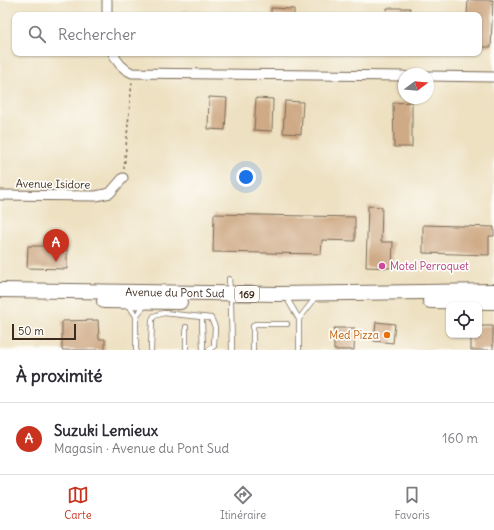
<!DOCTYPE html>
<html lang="fr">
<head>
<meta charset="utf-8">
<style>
	:root { --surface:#fff; --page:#f2f2f3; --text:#2b2b33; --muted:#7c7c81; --line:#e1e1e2; --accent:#c8321e }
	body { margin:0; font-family:Delius,sans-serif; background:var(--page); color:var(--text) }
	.controls { position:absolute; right:12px; bottom:12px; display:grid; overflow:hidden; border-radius:8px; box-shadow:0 1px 3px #0004 }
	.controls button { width:36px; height:36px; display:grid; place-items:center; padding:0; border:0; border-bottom:1px solid var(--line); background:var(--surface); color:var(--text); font:20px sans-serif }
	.compass { position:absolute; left:398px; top:68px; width:36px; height:36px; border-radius:50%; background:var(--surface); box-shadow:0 1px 3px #0004; rotate:74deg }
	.scale { position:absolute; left:12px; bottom:10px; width:64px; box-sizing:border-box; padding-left:4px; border:2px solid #3b2a1e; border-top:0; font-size:11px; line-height:14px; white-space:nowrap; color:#3b2a1e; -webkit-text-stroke:3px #fdfcf7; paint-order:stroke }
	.you { position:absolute; left:246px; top:177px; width:14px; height:14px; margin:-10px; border:3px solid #fff; border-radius:50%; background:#1a73e8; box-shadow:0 0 0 6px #1a73e833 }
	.badge { display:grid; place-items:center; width:26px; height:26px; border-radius:50%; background:var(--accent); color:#fff; font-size:13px; font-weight:700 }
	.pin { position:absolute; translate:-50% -33px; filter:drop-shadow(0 1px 2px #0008) }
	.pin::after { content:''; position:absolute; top:21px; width:14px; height:12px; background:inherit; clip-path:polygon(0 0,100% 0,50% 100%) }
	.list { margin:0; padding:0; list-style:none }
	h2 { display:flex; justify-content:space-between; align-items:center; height:52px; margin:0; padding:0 16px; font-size:17px }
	h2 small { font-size:13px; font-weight:400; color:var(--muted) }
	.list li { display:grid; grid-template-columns:26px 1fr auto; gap:12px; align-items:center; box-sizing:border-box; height:72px; padding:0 16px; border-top:1px solid var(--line) }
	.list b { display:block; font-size:15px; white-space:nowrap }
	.list p { margin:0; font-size:13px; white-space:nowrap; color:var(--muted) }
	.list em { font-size:13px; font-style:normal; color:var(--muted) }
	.icon { flex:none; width:22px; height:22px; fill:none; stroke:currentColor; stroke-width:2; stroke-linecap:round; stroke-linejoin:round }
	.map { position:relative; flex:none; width:494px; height:350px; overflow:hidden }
	.search { position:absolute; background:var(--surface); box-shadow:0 1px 3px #0004; left:12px; right:12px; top:12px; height:44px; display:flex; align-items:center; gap:10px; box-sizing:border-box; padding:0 14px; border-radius:8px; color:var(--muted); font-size:15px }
	.sheet { height:124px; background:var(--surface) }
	nav { display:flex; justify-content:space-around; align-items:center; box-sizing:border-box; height:56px; border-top:1px solid var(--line); background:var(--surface); font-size:11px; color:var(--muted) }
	nav a { display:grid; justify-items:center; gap:2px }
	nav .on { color:var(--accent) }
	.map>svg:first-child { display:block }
</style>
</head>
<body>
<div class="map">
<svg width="494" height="350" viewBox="0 0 494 350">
	<rect width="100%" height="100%" fill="#fdfcf7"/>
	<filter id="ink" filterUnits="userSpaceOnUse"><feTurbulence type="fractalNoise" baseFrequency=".025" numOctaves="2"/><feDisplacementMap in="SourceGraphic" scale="8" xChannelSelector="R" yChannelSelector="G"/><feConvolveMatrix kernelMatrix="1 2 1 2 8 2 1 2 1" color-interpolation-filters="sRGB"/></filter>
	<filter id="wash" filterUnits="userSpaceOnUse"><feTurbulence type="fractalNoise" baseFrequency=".012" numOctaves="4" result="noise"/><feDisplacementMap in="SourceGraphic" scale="16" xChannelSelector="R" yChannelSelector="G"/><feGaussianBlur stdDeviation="0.9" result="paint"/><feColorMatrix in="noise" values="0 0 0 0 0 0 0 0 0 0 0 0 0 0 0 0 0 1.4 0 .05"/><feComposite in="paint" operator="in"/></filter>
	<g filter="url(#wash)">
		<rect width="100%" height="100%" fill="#eee1c2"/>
		<g id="blocks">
			<!-- building -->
			<path fill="#cfaa86" d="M468,0H493L491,47H479V15H467Z
				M271,8L294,9V15H271Z
				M387,8H410V15H387Z
				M182,11L200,12V15H182Z
				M209,97L227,98L225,130L208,129Z
				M256,98L273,99L272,131L254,130Z
				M285,101L303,102L301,134L283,133Z
				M412,102V147H394L393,103Z
				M368,206L382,207L381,242H393L392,268L366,267Z
				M214,214L355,217V241L322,240L321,254L213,252Z
				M423,225L494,227V236H489V255L423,253Z
				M28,246H67V269L27,268Z
				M98,320L99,339H105V350H62V321Z
				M376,322L395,324L393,343L374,341Z
				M479,326H493V350H471V335H479Z
				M334,328H355L354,350H334Z"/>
		</g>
	</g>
	<g filter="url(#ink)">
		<use href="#blocks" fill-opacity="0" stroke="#7a6a57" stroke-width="1"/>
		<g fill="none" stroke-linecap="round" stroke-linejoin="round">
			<defs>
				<path id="service" d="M229,279L230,292
					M231,302L232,350
					M289,302L299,319
					M128,304L136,316V350
					M136,316L146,304
					M202,321L203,350
					M151,350L152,320L154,316L164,313L211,318L215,327L214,346L209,350
					M186,350V327
					M253,350V326L255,324H287
					M299,350V319L313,301"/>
				<path id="minor" d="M107,15V0
					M113,53C117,63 123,69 132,73L404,76
					M428,76L494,77
					M0,195L96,196L110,193L123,178"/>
				<g id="primary">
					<path id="s1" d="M0,290L277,294L494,291"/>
					<path d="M104,301L180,302"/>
					<path d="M430,301L494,302"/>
				</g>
			</defs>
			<!-- service casing -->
			<use href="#service" stroke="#7a6a57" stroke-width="6"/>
			<!-- minor casing -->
			<use href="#minor" stroke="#7a6a57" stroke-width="11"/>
			<!-- primary casing -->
			<use href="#primary" stroke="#7a6a57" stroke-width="16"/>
			<!-- path -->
			<path stroke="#7a6a57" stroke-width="1.5" stroke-dasharray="3 3" stroke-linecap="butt" d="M124,169L132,81"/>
			<!-- service -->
			<use href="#service" stroke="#fff" stroke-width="4.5"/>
			<!-- minor -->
			<use href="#minor" stroke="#fff" stroke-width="9"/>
			<!-- primary -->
			<use href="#primary" stroke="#fff" stroke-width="14"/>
		</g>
	</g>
	<!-- markers -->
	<circle fill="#d1479c" stroke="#fdfcf7" stroke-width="1.5" cx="382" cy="266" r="4"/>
	<circle fill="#e8710a" stroke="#fdfcf7" stroke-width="1.5" cx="387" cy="335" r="4"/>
	<g text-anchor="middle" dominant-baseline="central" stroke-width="3.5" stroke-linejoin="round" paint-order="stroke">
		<!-- shield labels -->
		<rect fill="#fdfcf7" stroke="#75695f" stroke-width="1" x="235" y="286" width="24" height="16" rx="3"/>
		<g font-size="10" font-weight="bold" fill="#3b2a1e">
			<text x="247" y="294">169</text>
		</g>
		<!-- street labels -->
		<g font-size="11" fill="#3b2a1e" stroke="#fdfcf7">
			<text transform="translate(53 184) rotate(1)">Avenue Isidore</text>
			<text stroke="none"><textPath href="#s1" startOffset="175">Avenue du Pont Sud</textPath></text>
		</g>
		<!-- hotel labels -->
		<g font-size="11" fill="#b23c85" stroke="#fdfcf7" text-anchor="start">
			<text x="390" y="266">Motel Perroquet</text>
		</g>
		<!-- food labels -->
		<g font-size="11" fill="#c56008" stroke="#fdfcf7" text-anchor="end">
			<text x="379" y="335">Med Pizza</text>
		</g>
	</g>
</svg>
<div class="controls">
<button><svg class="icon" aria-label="locate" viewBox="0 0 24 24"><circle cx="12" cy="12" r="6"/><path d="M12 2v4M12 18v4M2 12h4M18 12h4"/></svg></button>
</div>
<svg class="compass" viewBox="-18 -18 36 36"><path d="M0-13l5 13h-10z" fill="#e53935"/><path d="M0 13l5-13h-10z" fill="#7c7c81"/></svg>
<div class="scale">50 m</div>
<div class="you"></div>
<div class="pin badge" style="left:56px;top:262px">A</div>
<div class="search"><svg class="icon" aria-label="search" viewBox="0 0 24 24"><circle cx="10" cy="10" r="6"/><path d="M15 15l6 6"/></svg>Rechercher</div>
</div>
<section class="sheet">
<h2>À proximité<small></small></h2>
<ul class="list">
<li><span class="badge">A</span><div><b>Suzuki Lemieux</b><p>Magasin · Avenue du Pont Sud</p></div><em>160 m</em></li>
</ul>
</section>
<nav>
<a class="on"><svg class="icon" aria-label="map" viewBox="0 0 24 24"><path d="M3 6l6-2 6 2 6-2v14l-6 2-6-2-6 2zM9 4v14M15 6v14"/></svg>Carte</a>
<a><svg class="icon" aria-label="directions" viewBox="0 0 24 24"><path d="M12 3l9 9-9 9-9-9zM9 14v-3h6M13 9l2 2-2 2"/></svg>Itinéraire</a>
<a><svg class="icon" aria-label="saved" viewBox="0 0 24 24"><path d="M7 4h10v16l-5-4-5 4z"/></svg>Favoris</a>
</nav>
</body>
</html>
